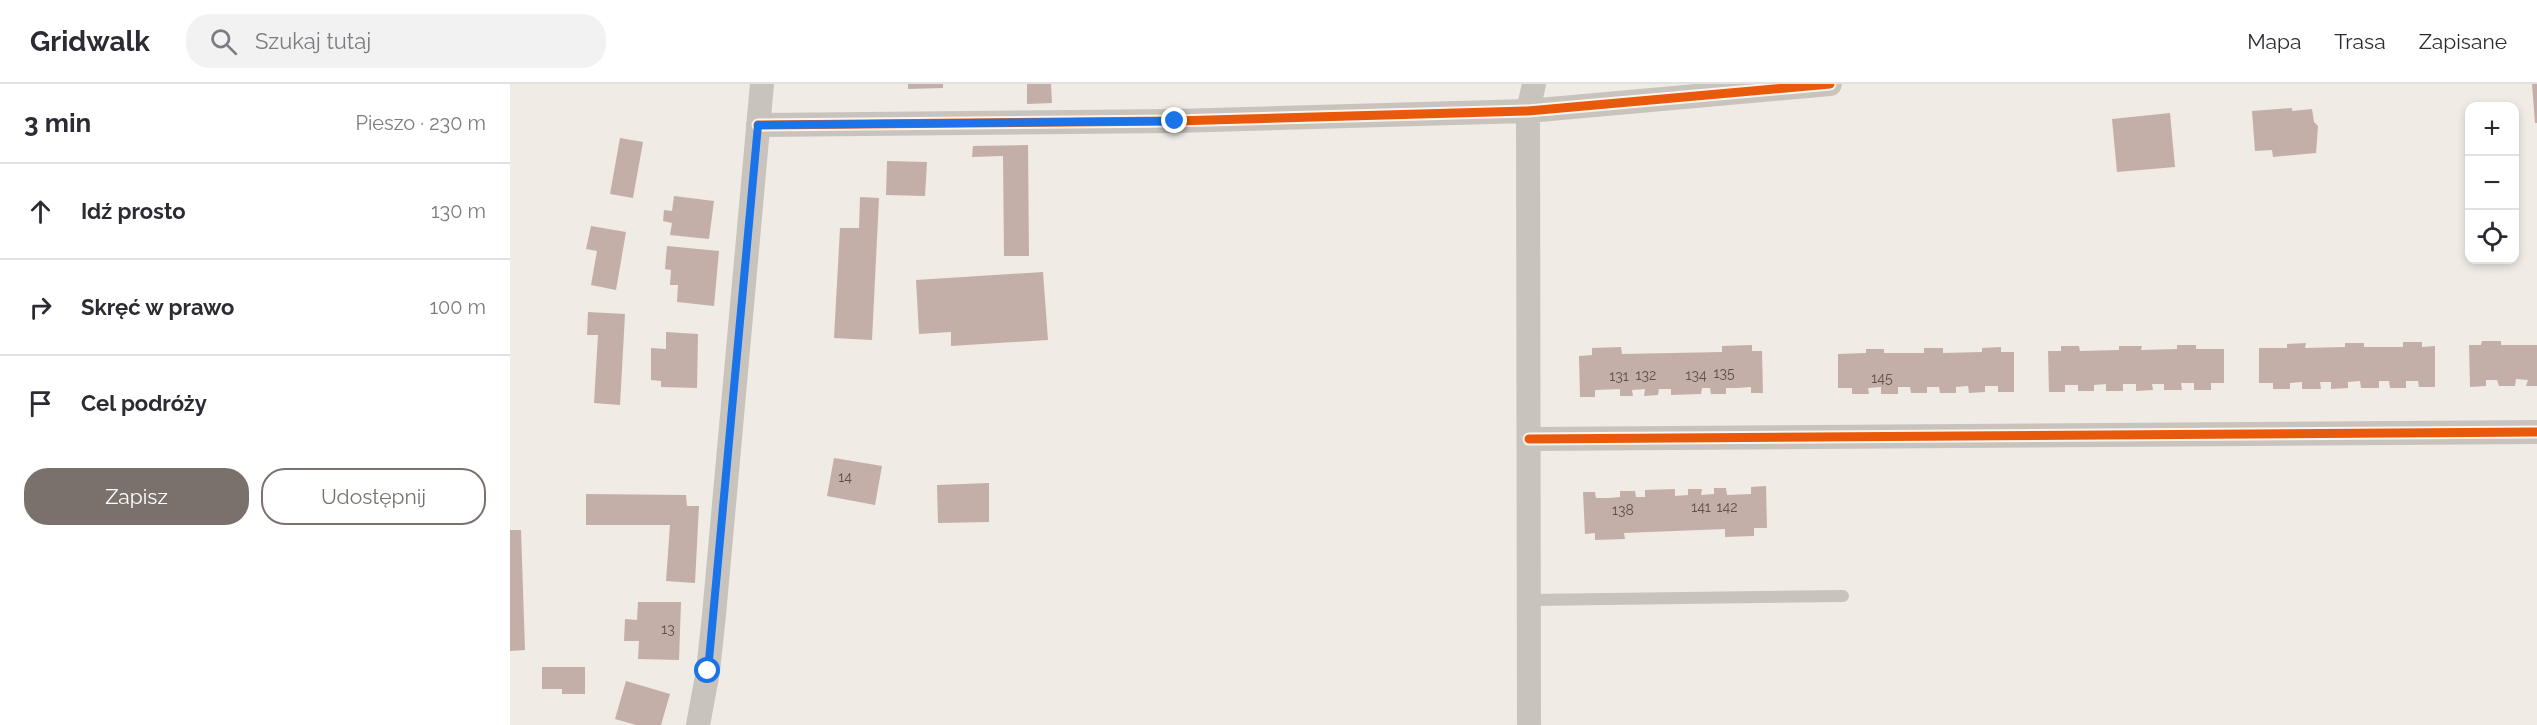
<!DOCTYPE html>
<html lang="pl">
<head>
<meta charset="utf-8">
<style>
	:root { --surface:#fff; --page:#f2f2f3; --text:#2b2b33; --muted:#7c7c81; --line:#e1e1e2; --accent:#7a716c }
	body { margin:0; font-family:Raleway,sans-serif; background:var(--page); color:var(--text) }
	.controls { position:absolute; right:18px; top:18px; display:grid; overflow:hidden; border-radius:12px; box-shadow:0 3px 9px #0003 }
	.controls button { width:54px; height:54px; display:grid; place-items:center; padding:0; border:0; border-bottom:2px solid var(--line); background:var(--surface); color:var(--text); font:30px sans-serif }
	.stop { position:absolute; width:18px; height:18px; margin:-14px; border:4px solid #1a73e8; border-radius:50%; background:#fff }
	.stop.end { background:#1a73e8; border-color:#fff; box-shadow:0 2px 6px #0008 }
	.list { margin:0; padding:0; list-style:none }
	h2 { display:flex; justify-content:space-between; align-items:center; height:78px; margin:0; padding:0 24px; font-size:26px }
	h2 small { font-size:20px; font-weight:400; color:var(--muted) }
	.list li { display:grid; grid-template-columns:39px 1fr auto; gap:18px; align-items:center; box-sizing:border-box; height:96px; padding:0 24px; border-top:2px solid var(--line) }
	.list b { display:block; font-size:22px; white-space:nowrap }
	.list em { font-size:20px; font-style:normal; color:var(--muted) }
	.actions { display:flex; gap:12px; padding:18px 24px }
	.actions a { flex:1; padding:14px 0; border:2px solid var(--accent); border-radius:24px; text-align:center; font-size:21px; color:var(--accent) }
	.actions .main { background:var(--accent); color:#fff }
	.icon { flex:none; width:33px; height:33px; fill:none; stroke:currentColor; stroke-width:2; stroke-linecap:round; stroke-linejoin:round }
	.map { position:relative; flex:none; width:2027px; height:641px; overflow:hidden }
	header { display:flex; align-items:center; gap:36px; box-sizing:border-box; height:84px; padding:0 30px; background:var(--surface); border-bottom:2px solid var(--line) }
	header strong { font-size:28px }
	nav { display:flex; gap:33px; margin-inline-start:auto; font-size:21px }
	.search { width:420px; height:54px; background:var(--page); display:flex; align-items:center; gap:15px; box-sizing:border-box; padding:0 21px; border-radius:24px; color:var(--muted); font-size:22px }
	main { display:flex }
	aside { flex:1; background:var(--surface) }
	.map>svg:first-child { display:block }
</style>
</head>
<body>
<header>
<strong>Gridwalk</strong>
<div class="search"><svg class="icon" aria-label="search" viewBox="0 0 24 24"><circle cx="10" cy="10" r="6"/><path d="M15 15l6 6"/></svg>Szukaj tutaj</div>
<nav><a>Mapa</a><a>Trasa</a><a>Zapisane</a></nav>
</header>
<main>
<aside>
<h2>3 min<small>Pieszo · 230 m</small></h2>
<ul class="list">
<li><svg class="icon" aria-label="ahead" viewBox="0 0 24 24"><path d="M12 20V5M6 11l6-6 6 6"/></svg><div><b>Idź prosto</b></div><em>130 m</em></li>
<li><svg class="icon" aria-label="right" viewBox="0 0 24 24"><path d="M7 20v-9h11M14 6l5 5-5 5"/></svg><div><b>Skręć w prawo</b></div><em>100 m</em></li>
<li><svg class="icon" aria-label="arrive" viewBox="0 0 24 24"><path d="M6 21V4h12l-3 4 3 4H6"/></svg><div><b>Cel podróży</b></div></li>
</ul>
<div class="actions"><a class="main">Zapisz</a><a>Udostępnij</a></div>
</aside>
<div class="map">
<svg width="2027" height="641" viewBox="0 0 2027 641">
	<rect width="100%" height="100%" fill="#f0ebe5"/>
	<!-- building -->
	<path fill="#c3afa7" d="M398,0H433V4L398,5Z
		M517,0H541L542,19L517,20Z
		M2022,0H2027V39H2025Z
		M1782,24V27L1802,25L1804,38L1808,42L1806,69L1763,73L1762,66L1745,67L1742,27Z
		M1660,29L1665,83L1607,88L1602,35Z
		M110,54L133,58L123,114L100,110Z
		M518,61L519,172H494L493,72L462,73L463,62Z
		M377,77L417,78L415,112L376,111Z
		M164,112L204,117L199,155L160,151L162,139L153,137L154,126L162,127Z
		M350,113L369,114L362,256L324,254L330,144H349Z
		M81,142L116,148L106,206L81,201L87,167L76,165Z
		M157,162L209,167L204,222L167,218L168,201H160L161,186L155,185Z
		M533,188L538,256L441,262V248L409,250L406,196Z
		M78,228L115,230L110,321L84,319L88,251H77Z
		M156,248L188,250L187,304L151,303V297L141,296V264L156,265Z
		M1972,257H1991V261H2027V302H2016L2018,296L2006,295L2005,302H1989L1987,296H1976V302L1960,303L1959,261H1971Z
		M1893,258H1912V263L1925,262V303H1909L1908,297H1896V304H1880L1879,297H1869V304H1851L1850,297L1838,298V304L1821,305V298H1810L1811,305H1792V298L1780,299V305H1763V299H1749V264H1777V260L1796,259L1795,264L1835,263V259H1854V263H1893Z
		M1242,261V267H1252L1253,309H1241V303L1227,304H1216V310H1201L1200,304H1192L1191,310L1161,311V305H1149L1148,311L1134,312L1135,305L1122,306L1123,312H1110V305L1085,306V313H1070L1069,272L1082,271V264L1111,263L1112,270L1212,268V262Z
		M1667,261H1686V265H1714V299H1701V306H1684V299H1671L1672,306H1654V300H1642L1643,306L1626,307V300H1613V307H1596V300L1584,301V307H1568V301H1555V308H1539L1538,267H1551V262H1569L1570,267L1609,266V262H1632L1631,266L1667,265Z
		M1491,263V268H1504V308H1488V302H1475V308L1459,309L1458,302L1446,303V309H1430L1429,303H1417V309H1401L1400,303H1388V310H1371V303L1358,304L1359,310H1342V304H1328V270L1356,269V265H1374V269H1414V264H1433V269L1472,268V264Z
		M324,374L372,382L365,421L317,412Z
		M479,399V438L428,439L427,401Z
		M1256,402L1257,444H1244V452L1215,453V445L1114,449L1115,455L1085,456V449L1075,450L1073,408H1085L1086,414H1099L1110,413V407H1125L1126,413H1135V406L1165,405V412L1178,411V405H1192L1191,411L1204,410V404H1216L1217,411L1241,410V403Z
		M76,410L176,411L177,422H189L185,499L156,497L160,441H76Z
		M0,446H11L15,566L0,567Z
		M128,518H171L169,576L128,575L129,557H114L115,535L127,536Z
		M32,583H75V610H52V605H32Z
		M116,597L160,610L151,641H126L105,635Z"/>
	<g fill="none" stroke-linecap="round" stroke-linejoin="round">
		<!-- service -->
		<path stroke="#c9c3be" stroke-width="12" d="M1019,516L1333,512"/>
		<!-- minor -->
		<path stroke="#c9c3be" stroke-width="24" d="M248,41L665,37L1018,27L1320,0
			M1019,355L2027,348
			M188,641L198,587L204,531L252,0
			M1019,641L1018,27L1024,0"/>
		<defs>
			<path id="cycleway" d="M248,41L665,37L1018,27L1320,0
				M1019,355L2027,348"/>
		</defs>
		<!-- cycleway casing -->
		<use href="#cycleway" stroke="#fbf5ee" stroke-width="13"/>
		<!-- cycleway -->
		<use href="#cycleway" stroke="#e8590c" stroke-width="9"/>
	</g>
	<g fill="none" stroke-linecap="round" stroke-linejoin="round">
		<!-- route -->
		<path stroke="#1a73e8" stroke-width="8" d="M198,587L248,41L665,37"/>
	</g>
	<g text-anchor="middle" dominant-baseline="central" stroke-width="4.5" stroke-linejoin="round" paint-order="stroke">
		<!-- number labels -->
		<g font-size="14" fill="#5d504a">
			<text x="1214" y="289">135</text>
			<text x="1136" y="291">132</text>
			<text x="1186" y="291">134</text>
			<text x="1109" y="292">131</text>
			<text x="1372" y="294">145</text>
			<text x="335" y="393">14</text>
			<text x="1191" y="423">141</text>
			<text x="1217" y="423">142</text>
			<text x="1113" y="426">138</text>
			<text x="158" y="545">13</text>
		</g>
	</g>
</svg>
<div class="controls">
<button>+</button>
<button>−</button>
<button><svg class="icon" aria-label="locate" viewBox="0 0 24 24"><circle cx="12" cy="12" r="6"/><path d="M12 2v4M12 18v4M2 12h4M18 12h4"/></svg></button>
</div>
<div class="stop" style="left:198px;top:587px"></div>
<div class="stop end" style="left:665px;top:37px"></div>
</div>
</main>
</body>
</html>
